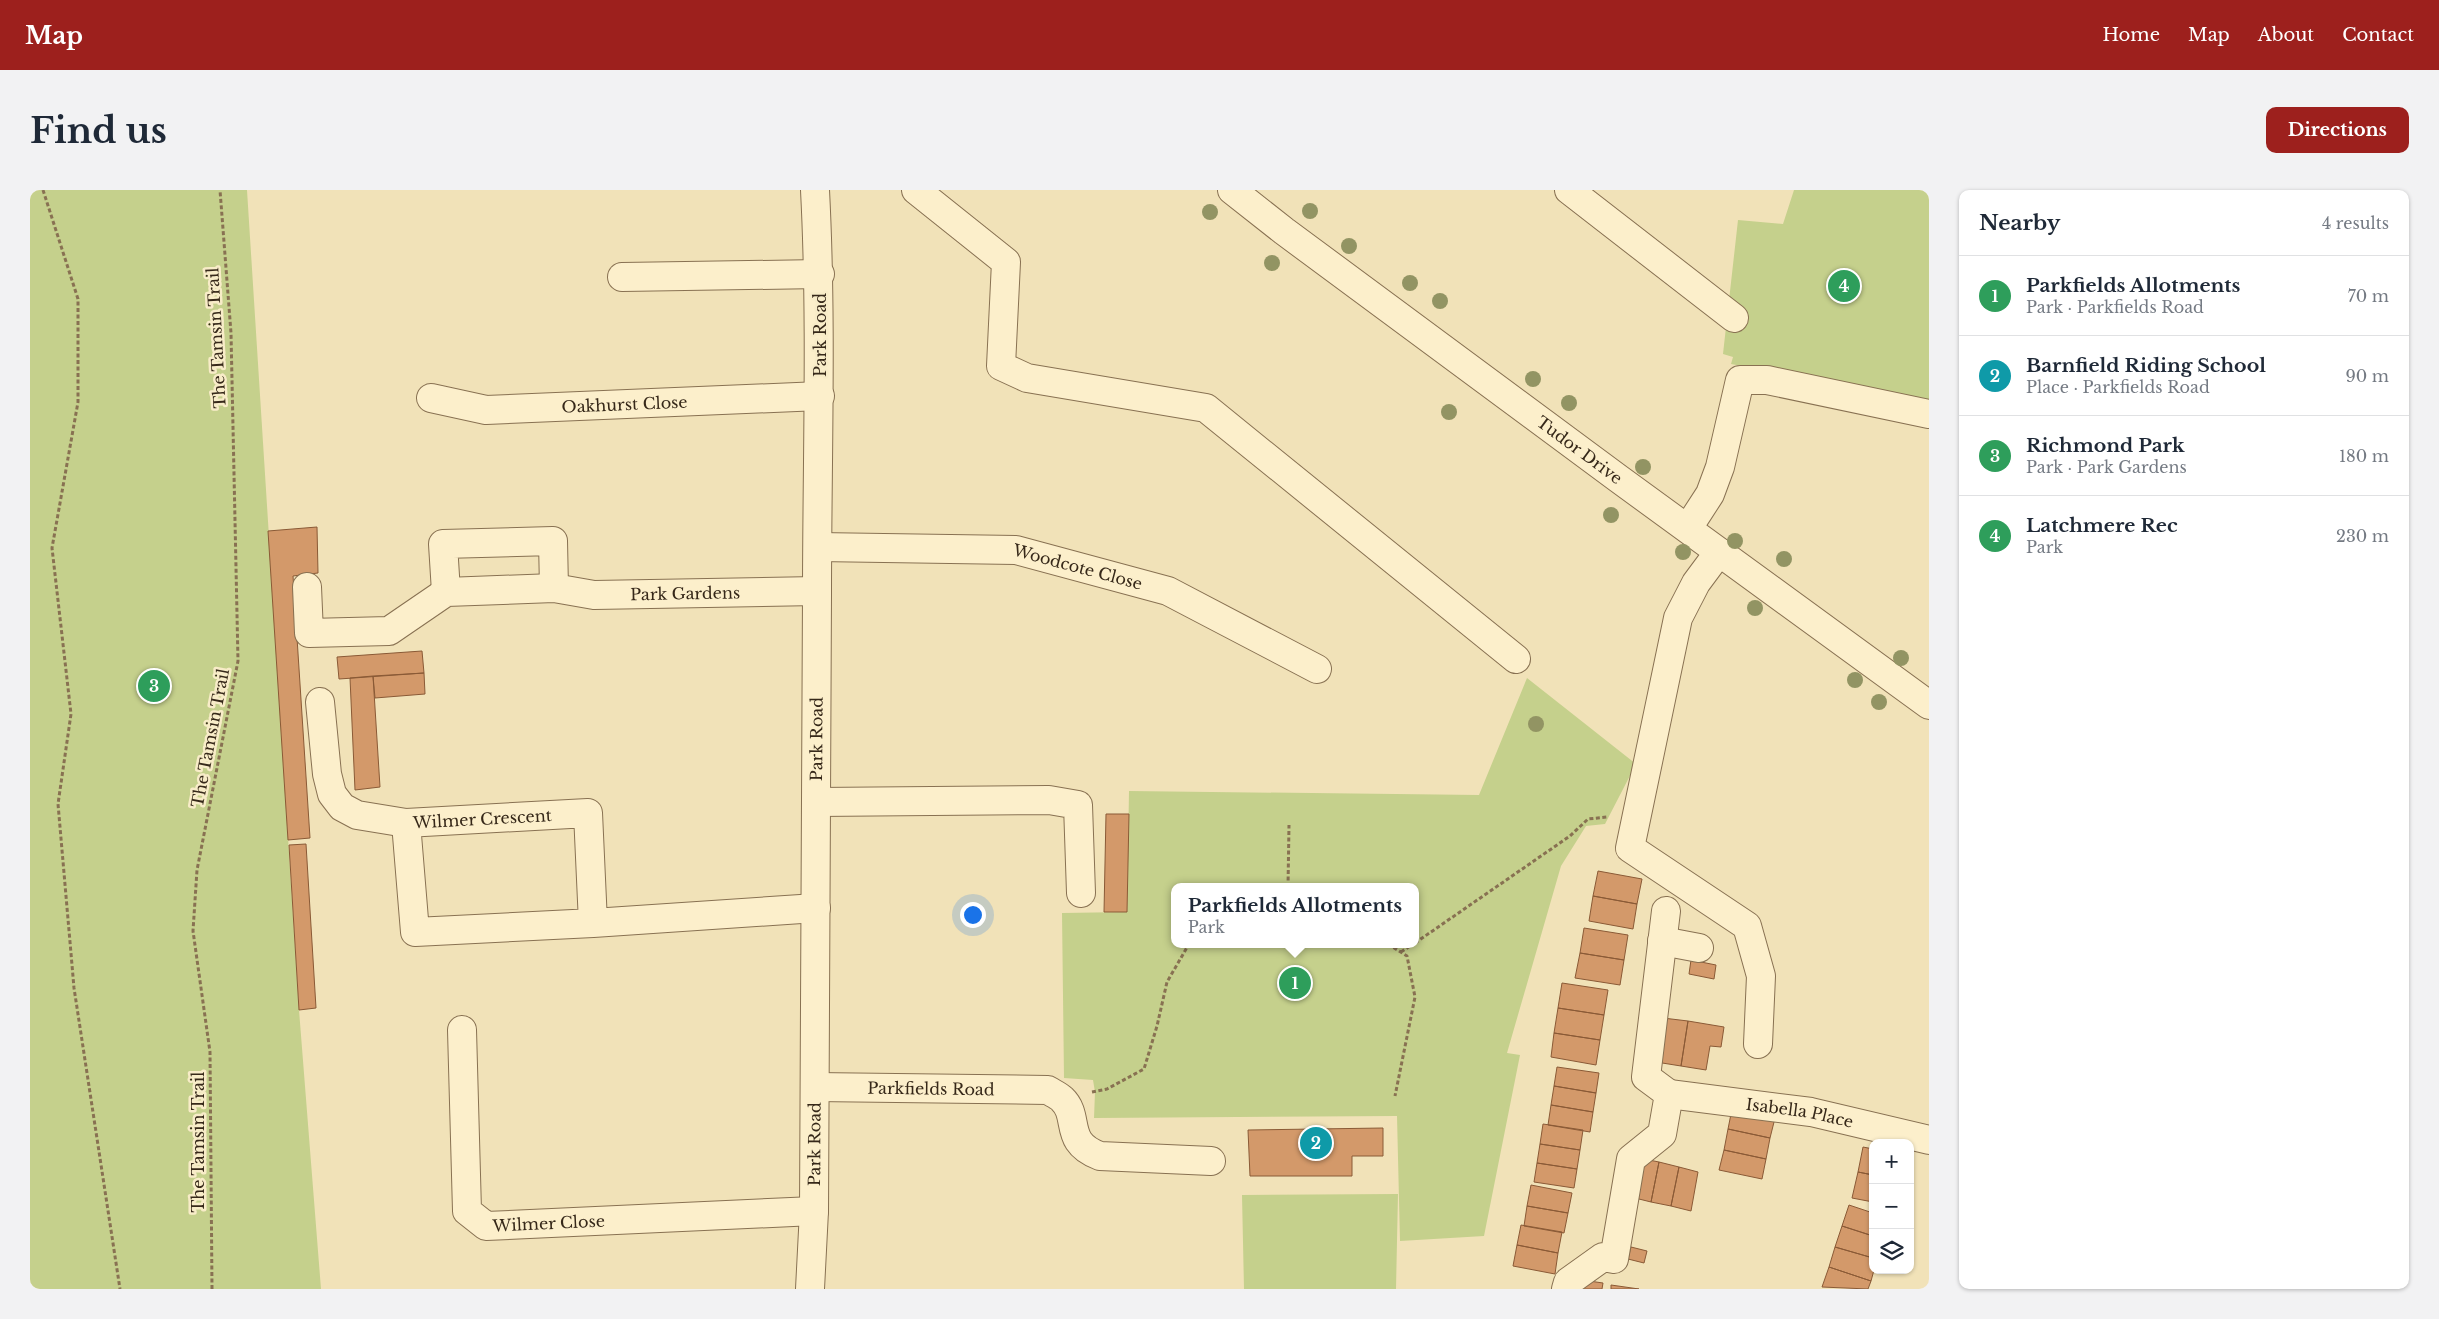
<!DOCTYPE html>
<html lang="en">
<head>
<meta charset="utf-8">
<style>
	:root { --surface:#fff; --page:#f2f2f3; --text:#1f2937; --muted:#747a83; --line:#e0e1e3; --accent:#9d201d }
	body { margin:0; font-family:"Libre Baskerville",serif; background:var(--page); color:var(--text) }
	.controls { position:absolute; right:15px; bottom:15px; display:grid; overflow:hidden; border-radius:10px; box-shadow:0 1px 4px #0004 }
	.controls button { width:45px; height:45px; display:grid; place-items:center; padding:0; border:0; border-bottom:1px solid var(--line); background:var(--surface); color:var(--text); font:25px sans-serif }
	.you { position:absolute; left:942px; top:724px; width:18px; height:18px; margin:-12px; border:4px solid #fff; border-radius:50%; background:#1a73e8; box-shadow:0 0 0 8px #1a73e833 }
	.badge { display:grid; place-items:center; width:32px; height:32px; border-radius:50%; background:var(--accent); color:#fff; font-size:16px; font-weight:700 }
	.pin { position:absolute; translate:-50% -50%; border:2px solid #fff; box-shadow:0 1px 5px #0006 }
	.popup { position:absolute; left:1141px; top:693px; width:248px; height:65px; box-sizing:border-box; display:grid; place-content:center; border-radius:10px; background:var(--surface); filter:drop-shadow(0 1px 4px #0005); font-size:16px; white-space:nowrap; color:var(--muted) }
	.popup b { font-size:19px; color:var(--text) }
	.popup::after { content:''; position:absolute; left:50%; top:100%; margin-left:-10px; border:10px solid transparent; border-top-color:var(--surface) }
	.list { margin:0; padding:0; list-style:none }
	h2 { display:flex; justify-content:space-between; align-items:center; height:65px; margin:0; padding:0 20px; font-size:21px }
	h2 small { font-size:16px; font-weight:400; color:var(--muted) }
	.list li { display:grid; grid-template-columns:32px 1fr auto; gap:15px; align-items:center; box-sizing:border-box; height:80px; padding:0 20px; border-top:1px solid var(--line) }
	.list b { display:block; font-size:19px; white-space:nowrap }
	.list p { margin:0; font-size:16px; white-space:nowrap; color:var(--muted) }
	.list em { font-size:16px; font-style:normal; color:var(--muted) }
	.icon { flex:none; width:28px; height:28px; fill:none; stroke:currentColor; stroke-width:2; stroke-linecap:round; stroke-linejoin:round }
	.map { position:relative; flex:none; width:1899px; height:1099px; overflow:hidden; border-radius:10px }
	header { display:flex; align-items:center; gap:30px; box-sizing:border-box; height:70px; padding:0 25px; background:var(--accent); color:#fff }
	header strong { font-size:24px }
	nav { display:flex; gap:28px; margin-inline-start:auto; font-size:18px }
	.intro { display:flex; align-items:center; justify-content:space-between; box-sizing:border-box; height:120px; padding:0 30px }
	h1 { margin:0; font-size:35px }
	.button { padding:12px 22px; border-radius:10px; background:var(--accent); color:#fff; font-size:18px; font-weight:700 }
	main { display:flex; gap:30px; padding:0 30px }
	aside { flex:1; background:var(--surface); border-radius:10px; box-shadow:0 1px 4px #0004 }
	.map>svg:first-child { display:block }
</style>
</head>
<body>
<header>
<strong>Map</strong>
<nav><a>Home</a><a>Map</a><a>About</a><a>Contact</a></nav>
</header>
<div class="intro"><h1>Find us</h1><a class="button">Directions</a></div>
<main>
<div class="map">
<svg width="1899" height="1099" viewBox="0 0 1899 1099">
	<rect width="100%" height="100%" fill="#f1e2b8"/>
	<!-- green -->
	<path fill="#c5d08c" fill-rule="evenodd" d="M0,0H217L269,820L291,1099H0Z
		M1764,0H1899V216L1821,196L1701,174L1703,167L1693,164L1708,30L1753,34Z
		M1497,488L1606,574L1575,634L1556,636L1531,676L1477,863L1490,865L1454,1046L1370,1051L1367,926L1064,928L1065,902L1063,890L1034,888L1032,723L1097,722L1099,601L1449,605ZM1145,697H1385V754H1145Z
		M1368,1004L1366,1099H1214L1212,1005Z"/>
	<!-- building -->
	<path fill="#d3996a" stroke="#8a5a36" d="M287,337L288,383L263,386L280,648L258,650L238,341Z
		M392,461L394,483L309,489L307,467Z
		M394,483L395,504L345,508L343,486Z
		M343,486L350,597L325,600L320,488Z
		M1076,624H1099L1097,722H1074Z
		M276,654L286,818L269,820L259,655Z
		M1568,681L1612,689L1607,714L1563,706Z
		M1563,706L1607,714L1603,739L1559,731Z
		M1554,738L1598,745L1594,770L1550,763Z
		M1550,763L1594,770L1590,795L1545,788Z
		M1661,770L1686,775L1684,789L1659,784Z
		M1532,793L1578,800L1574,825L1528,818Z
		M1528,818L1574,825L1570,850L1524,843Z
		M1633,828L1658,831L1651,876L1626,872Z
		M1658,831L1694,837L1691,857L1680,856L1676,880L1651,876Z
		M1524,843L1570,850L1566,875L1521,867Z
		M1527,877L1569,883L1566,903L1524,896Z
		M1524,896L1566,903L1563,922L1521,915Z
		M1521,915L1563,922L1560,942L1518,935Z
		M1702,919L1745,928L1740,948L1698,939Z
		M1513,934L1553,940L1550,960L1510,954Z
		M1353,938V966H1322V986H1220L1218,940Z
		M1698,939L1740,948L1736,969L1694,960Z
		M1510,954L1550,960L1547,979L1507,973Z
		M1833,957L1843,959V985L1828,982Z
		M1694,960L1736,969L1732,989L1689,980Z
		M1609,968L1629,972L1621,1012L1601,1007Z
		M1629,972L1649,977L1641,1016L1621,1012Z
		M1507,973L1547,979L1544,998L1504,992Z
		M1649,977L1668,982L1661,1021L1641,1016Z
		M1828,982L1843,985V1012L1822,1008Z
		M1501,995L1542,1003L1538,1023L1497,1016Z
		M1819,1015L1843,1023V1046L1812,1036Z
		M1497,1016L1538,1023L1534,1043L1494,1036Z
		M1491,1035L1532,1042L1528,1063L1487,1055Z
		M1812,1036L1843,1046V1068L1805,1057Z
		M1487,1055L1528,1063L1525,1084L1483,1076Z
		M1601,1057L1617,1061L1614,1073L1598,1069Z
		M1805,1057L1843,1068L1844,1080L1841,1091L1799,1077Z
		M1799,1077L1841,1091L1838,1099L1792,1097Z
		M1545,1089L1573,1093L1572,1099H1544Z
		M1581,1095L1609,1099H1581Z"/>
	<g fill="none" stroke-linecap="round" stroke-linejoin="round">
		<defs>
			<g id="minor">
				<path d="M886,0L976,72L971,176L997,188L1176,218L1486,469"/>
				<path id="s1" d="M1202,0L1254,41L1589,289L1899,515"/>
				<path d="M1539,0L1704,128"/>
				<path d="M592,87L790,84"/>
				<path id="s2" d="M401,208L456,220L790,206"/>
				<path d="M1658,338L1680,304L1690,277L1710,190H1737L1899,224"/>
				<path id="s3" d="M788,357L986,360L1138,401L1287,479"/>
				<path d="M1689,362L1666,393L1648,428L1600,658L1717,736L1731,786L1728,854"/>
				<path id="s4" d="M277,397L279,443L359,441L416,402L524,398L564,405L787,401"/>
				<path d="M416,402L413,354L523,351L524,398"/>
				<path d="M290,512L297,584L302,604L312,617L327,625L376,633"/>
				<path d="M787,612L1019,610L1048,615L1051,703"/>
				<path id="s5" d="M563,733L385,742L376,633L558,623L563,733L786,718"/>
				<path d="M1632,751L1669,758"/>
				<path id="s6" d="M432,840L437,1021L456,1036L784,1021"/>
				<path id="s7" d="M785,897L1018,900C1022,903 1028,905 1032,909C1051,927 1032,952 1070,966L1181,971"/>
				<path id="s8" d="M1639,904L1781,922L1899,950"/>
				<path id="s9" d="M780,1099L784,1021C785,816 786,610 787,405C787,270 792,135 785,0"/>
				<path d="M1536,1099L1538,1092L1573,1067L1584,1069L1601,969L1632,944L1639,904L1616,887L1636,721"/>
			</g>
		</defs>
		<!-- minor casing -->
		<use href="#minor" stroke="#887152" stroke-width="30"/>
		<!-- path -->
		<path stroke="#887152" stroke-width="3" stroke-dasharray="4 2.5" stroke-linecap="butt" d="M13,0L48,109V212L22,358L41,524L28,614L44,798L90,1099
			M1258,697L1259,635
			M1385,753L1540,646L1558,629L1577,627
			M1358,754L1377,766L1385,807L1365,906
			M1371,762L1383,754
			M1062,902L1077,899L1114,879L1127,836L1137,792L1159,754
			M182,1099L180,862L163,741L167,680L208,471L201,143L190,0"/>
		<!-- minor -->
		<use href="#minor" stroke="#fcefcb" stroke-width="28"/>
	</g>
	<!-- trees -->
	<g fill="#929463">
		<circle cx="1280" cy="21" r="8"/>
		<circle cx="1180" cy="22" r="8"/>
		<circle cx="1319" cy="56" r="8"/>
		<circle cx="1242" cy="73" r="8"/>
		<circle cx="1380" cy="93" r="8"/>
		<circle cx="1410" cy="111" r="8"/>
		<circle cx="1503" cy="189" r="8"/>
		<circle cx="1539" cy="213" r="8"/>
		<circle cx="1419" cy="222" r="8"/>
		<circle cx="1613" cy="277" r="8"/>
		<circle cx="1581" cy="325" r="8"/>
		<circle cx="1705" cy="351" r="8"/>
		<circle cx="1653" cy="362" r="8"/>
		<circle cx="1754" cy="369" r="8"/>
		<circle cx="1725" cy="418" r="8"/>
		<circle cx="1871" cy="468" r="8"/>
		<circle cx="1825" cy="490" r="8"/>
		<circle cx="1849" cy="512" r="8"/>
		<circle cx="1506" cy="534" r="8"/>
	</g>
	<g text-anchor="middle" dominant-baseline="central" stroke-width="5" stroke-linejoin="round" paint-order="stroke">
		<!-- street labels -->
		<g font-size="16" fill="#362819" stroke="#f8ecc8">
			<text transform="translate(790 145) rotate(-90)">Park Road</text>
			<text transform="translate(186 148) rotate(-93)">The Tamsin Trail</text>
			<text stroke="none"><textPath href="#s2" startOffset="195">Oakhurst Close</textPath></text>
			<text stroke="none"><textPath href="#s1" startOffset="434">Tudor Drive</textPath></text>
			<text stroke="none"><textPath href="#s3" startOffset="262">Woodcote Close</textPath></text>
			<text stroke="none"><textPath href="#s4" startOffset="435">Park Gardens</textPath></text>
			<text transform="translate(180 548) rotate(-79)">The Tamsin Trail</text>
			<text stroke="none"><textPath href="#s9" startOffset="550">Park Road</textPath></text>
			<text stroke="none"><textPath href="#s5" startOffset="364">Wilmer Crescent</textPath></text>
			<text stroke="none"><textPath href="#s7" startOffset="116">Parkfields Road</textPath></text>
			<text stroke="none"><textPath href="#s8" startOffset="132">Isabella Place</textPath></text>
			<text transform="translate(168 952) rotate(-90)">The Tamsin Trail</text>
			<text stroke="none"><textPath href="#s9" startOffset="145">Park Road</textPath></text>
			<text stroke="none"><textPath href="#s6" startOffset="268">Wilmer Close</textPath></text>
		</g>
	</g>
</svg>
<div class="controls">
<button>+</button>
<button>−</button>
<button><svg class="icon" aria-label="layers" viewBox="0 0 24 24"><path d="M12 4l9 5-9 5-9-5zM3 14l9 5 9-5"/></svg></button>
</div>
<div class="you"></div>
<div class="pin badge" style="left:1265px;top:793px;background:#2e9e5b">1</div>
<div class="popup"><b>Parkfields Allotments</b>Park</div>
<div class="pin badge" style="left:1286px;top:953px;background:#0f9aa8">2</div>
<div class="pin badge" style="left:124px;top:496px;background:#2e9e5b">3</div>
<div class="pin badge" style="left:1814px;top:96px;background:#2e9e5b">4</div>
</div>
<aside>
<h2>Nearby<small>4 results</small></h2>
<ul class="list">
<li><span class="badge" style="background:#2e9e5b">1</span><div><b>Parkfields Allotments</b><p>Park · Parkfields Road</p></div><em>70 m</em></li>
<li><span class="badge" style="background:#0f9aa8">2</span><div><b>Barnfield Riding School</b><p>Place · Parkfields Road</p></div><em>90 m</em></li>
<li><span class="badge" style="background:#2e9e5b">3</span><div><b>Richmond Park</b><p>Park · Park Gardens</p></div><em>180 m</em></li>
<li><span class="badge" style="background:#2e9e5b">4</span><div><b>Latchmere Rec</b><p>Park</p></div><em>230 m</em></li>
</ul>
</aside>
</main>
</body>
</html>
